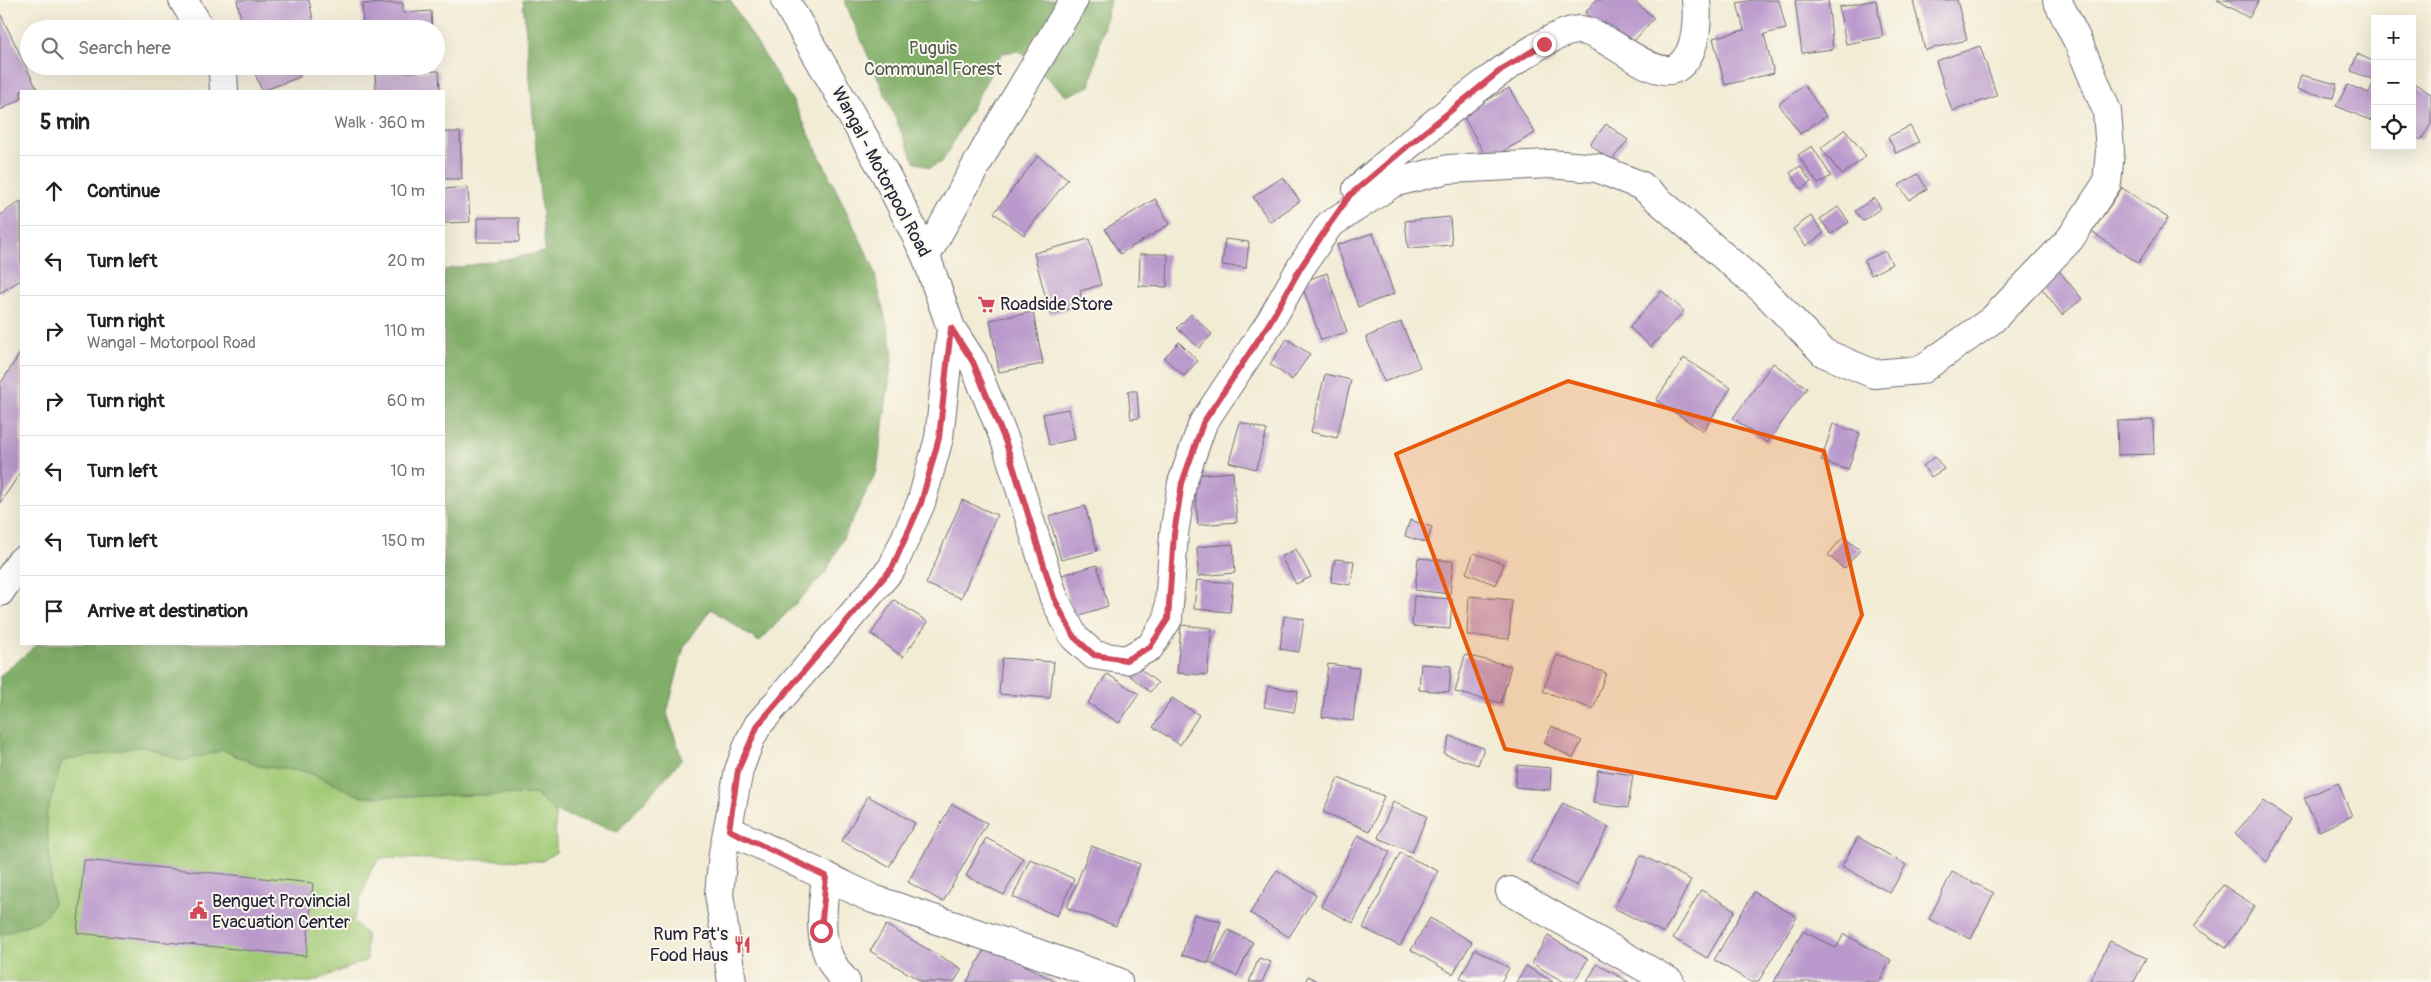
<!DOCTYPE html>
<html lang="en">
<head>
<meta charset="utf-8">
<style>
	:root { --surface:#fff; --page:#f2f2f2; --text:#222; --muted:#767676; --line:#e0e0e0 }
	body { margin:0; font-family:Pangolin,sans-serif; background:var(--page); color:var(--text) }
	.controls { position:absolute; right:15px; top:15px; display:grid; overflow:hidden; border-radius:0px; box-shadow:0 5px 20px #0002 }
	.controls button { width:45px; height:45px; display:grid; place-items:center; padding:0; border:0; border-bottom:1px solid var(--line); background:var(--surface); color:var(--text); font:25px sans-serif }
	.stop { position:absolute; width:15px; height:15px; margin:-11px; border:4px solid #d1495b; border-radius:50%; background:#fff }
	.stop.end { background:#d1495b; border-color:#fff; box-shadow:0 1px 5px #0008 }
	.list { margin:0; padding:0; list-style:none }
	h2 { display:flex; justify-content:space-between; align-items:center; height:65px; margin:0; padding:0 20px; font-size:21px }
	h2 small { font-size:16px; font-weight:400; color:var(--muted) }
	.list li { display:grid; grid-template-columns:32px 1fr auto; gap:15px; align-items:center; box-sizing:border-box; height:70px; padding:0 20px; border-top:1px solid var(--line) }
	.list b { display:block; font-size:19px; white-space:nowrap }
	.list p { margin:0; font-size:16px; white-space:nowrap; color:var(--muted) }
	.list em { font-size:16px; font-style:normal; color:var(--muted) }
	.icon { flex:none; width:28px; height:28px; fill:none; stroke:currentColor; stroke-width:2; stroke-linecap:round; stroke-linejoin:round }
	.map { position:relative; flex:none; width:2431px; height:982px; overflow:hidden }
	.search { position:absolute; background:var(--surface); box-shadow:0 5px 20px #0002; left:20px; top:20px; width:425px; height:55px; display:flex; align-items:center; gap:12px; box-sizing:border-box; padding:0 18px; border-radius:28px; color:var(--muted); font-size:19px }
	.panel { position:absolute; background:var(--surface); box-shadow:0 5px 20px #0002; left:20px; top:90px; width:425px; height:555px; border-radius:0px }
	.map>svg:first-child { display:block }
</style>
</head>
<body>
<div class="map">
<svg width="2431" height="982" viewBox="0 0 2431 982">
	<rect width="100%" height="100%" fill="#fbf7ec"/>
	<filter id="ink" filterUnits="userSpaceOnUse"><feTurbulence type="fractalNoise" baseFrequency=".02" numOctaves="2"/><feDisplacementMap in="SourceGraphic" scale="10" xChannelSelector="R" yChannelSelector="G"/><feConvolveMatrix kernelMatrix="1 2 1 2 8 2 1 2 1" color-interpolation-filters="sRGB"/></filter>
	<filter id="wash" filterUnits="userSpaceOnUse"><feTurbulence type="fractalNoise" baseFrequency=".0096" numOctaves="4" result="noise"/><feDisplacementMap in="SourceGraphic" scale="20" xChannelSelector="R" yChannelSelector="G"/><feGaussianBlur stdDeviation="1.12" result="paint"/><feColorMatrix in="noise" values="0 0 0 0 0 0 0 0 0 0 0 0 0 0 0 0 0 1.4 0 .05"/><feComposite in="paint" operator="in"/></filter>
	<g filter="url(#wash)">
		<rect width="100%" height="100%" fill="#f2ecd5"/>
		<!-- green -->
		<path fill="#a2ca76" stroke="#627658" d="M143,746L183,761L223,750L259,766L308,772L362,797L535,794L555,812L556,852L542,861L380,858L370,872L353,921L366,934L367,960L312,982H0V935L41,920L53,904L46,816L62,760Z"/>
		<!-- forest -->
		<path fill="#81ae67" stroke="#526851" d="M523,0H730L794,103L873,266L893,351L877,471L826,572L759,642L711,609L684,647L667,713L682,759L618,831L555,812L535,794L362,797L308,772L259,766L223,750L183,761L143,746L62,761L46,816L53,904L41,920L0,935V676L38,644H444V270L545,252Z
			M844,0H1110L1090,86L1066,96L1019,51L1002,53L942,162L929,168L914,161Z"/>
		<g id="blocks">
			<!-- building -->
			<path fill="#ba99cc" d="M237,0H309L314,24L291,29H243Z
				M1596,0H1633L1654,18L1627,49L1585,13Z
				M1752,0H1779L1786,29L1764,34L1774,73L1725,85L1713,38L1744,30L1737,3Z
				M1795,0H1828L1833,49L1802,53Z
				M1876,0L1883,37L1846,44L1839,7Z
				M1913,0H1957L1967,40L1925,50Z
				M2217,0H2259L2249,18Z
				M403,3V13L431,11L432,29H363L362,4Z
				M0,13L38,91H21V99L0,110Z
				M1980,46L1997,96L1952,111L1936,61Z
				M2357,54L2375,62V117L2373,121L2336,106L2348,85L2369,93L2374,80L2351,71Z
				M252,66H296L300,77L262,91Z
				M439,71L440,91H376L375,73Z
				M2301,75L2337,84L2333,98L2297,90Z
				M2412,82L2431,94V124L2421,140L2412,135Z
				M1804,85L1826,116L1800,134L1779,104Z
				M1509,88L1535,133L1488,160L1462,114Z
				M1606,124L1628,140L1611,161L1590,144Z
				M1910,126L1919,142L1896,153L1888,137Z
				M1845,129L1866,156L1842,175L1821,148Z
				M444,132H460L462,179H444Z
				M1812,146L1831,176L1818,184L1798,155Z
				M1038,156L1068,179L1024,235L994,213Z
				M1800,166L1811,182L1801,189L1790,173Z
				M1918,174L1927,189L1909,200L1899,185Z
				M1283,177L1300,201L1270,222L1253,197Z
				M468,187L470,222L444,223V189Z
				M2122,188L2168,218L2138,263L2092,232Z
				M1874,198L1881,208L1863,221L1855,211Z
				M1155,199L1170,224L1120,254L1105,229Z
				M21,201V280L0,293V215Z
				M1838,207L1849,222L1831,234L1820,219Z
				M1811,216L1824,233L1806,246L1793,229Z
				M1450,217L1452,245L1408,248L1405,221Z
				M477,218H519V242H477Z
				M1373,233L1394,294L1358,307L1337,245Z
				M1089,239L1101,285L1080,291L1083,305L1050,314L1034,253Z
				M1225,239L1249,242L1246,268L1222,265Z
				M1885,251L1892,264L1871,275L1864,261Z
				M1140,254H1168L1167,287L1139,286Z
				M2056,267L2082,299L2062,315L2037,282Z
				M1327,273L1347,332L1321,340L1301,282Z
				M1662,291L1684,311L1651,347L1629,327Z
				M1033,312L1043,364L999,372L990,320Z
				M1191,314L1212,334L1199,348L1177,328Z
				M1401,322L1420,367L1384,382L1366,337Z
				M1287,339L1310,354L1292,380L1270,364Z
				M1179,342L1198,361L1184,376L1164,358Z
				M21,352V472L0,503V384Z
				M1684,358L1731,388L1703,431L1656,400Z
				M1773,363L1807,388L1767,443L1733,418Z
				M1325,374L1351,380L1337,438L1311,432Z
				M1128,391H1137L1139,418L1131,419Z
				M1068,409L1075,439L1049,445L1043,414Z
				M2153,420L2154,454L2118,455L2117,421Z
				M1240,422L1267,430L1256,469L1229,462Z
				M1833,424L1860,433L1848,470L1821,461Z
				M1935,457L1944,469L1931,477L1923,466Z
				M1233,472L1237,522L1198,525L1194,475Z
				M962,500L997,515L961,598L926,584Z
				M1085,506L1097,551L1061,560L1049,516Z
				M1410,520L1432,527L1427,543L1405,536Z
				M1843,537L1860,550L1844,569L1828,555Z
				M1233,544L1235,573L1198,576L1197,547Z
				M1296,549L1311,577L1296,584L1281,557Z
				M1474,553L1504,564L1496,585L1466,573Z
				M1418,558L1453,561L1450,594L1415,590Z
				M1335,559L1354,561L1351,585L1331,582Z
				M1097,565L1108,606L1074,617L1062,575Z
				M1197,580L1233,583L1230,612L1194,609Z
				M1414,596L1452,599L1450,629L1412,626Z
				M1469,596L1512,600L1509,639L1467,635Z
				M894,600L928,622L903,657L871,634Z
				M1284,616L1304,619L1299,652L1280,649Z
				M1181,625L1212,628L1207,675L1177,673Z
				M1465,655L1511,666L1501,703L1455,692Z
				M1557,655L1606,673L1593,709L1543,691Z
				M1002,658L1054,662L1050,698L999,694Z
				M1328,664L1359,668L1353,721L1322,717Z
				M1421,664L1451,666L1449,692L1419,690Z
				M1135,665L1158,683L1150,692L1128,674Z
				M1107,674L1139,694L1119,723L1088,703Z
				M1268,686L1298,691L1294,712L1264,707Z
				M1172,698L1199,715L1180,745L1153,727Z
				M1552,726L1582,741L1573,758L1544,743Z
				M1450,736L1484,748L1478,765L1444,754Z
				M1517,765L1551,768L1550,790L1515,787Z
				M1598,770L1633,775L1628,808L1593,803Z
				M1338,778L1384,796L1370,831L1323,812Z
				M2338,783L2352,816L2319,831L2304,798Z
				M868,796L915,823L889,867L842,841Z
				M2264,801L2291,820L2267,862L2235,833Z
				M1393,802L1427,816L1412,852L1378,838Z
				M1563,803L1609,827L1577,886L1530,862Z
				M952,804L987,823L943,902L908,882Z
				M1358,835L1390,852L1353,923L1321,906Z
				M1858,837L1906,865L1890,893L1842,866Z
				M986,838L1023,858L1004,895L966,876Z
				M1091,846L1140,864L1116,926L1067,908Z
				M1400,853L1438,871L1400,946L1363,928Z
				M1641,855L1691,880L1664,933L1614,908Z
				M1030,859L1074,879L1057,916L1013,897Z
				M84,860L313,883L306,956L77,933Z
				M1277,870L1316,895L1289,937L1250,913Z
				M1952,872L1994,893L1971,939L1929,919Z
				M2223,885L2255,906L2226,948L2194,927Z
				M1701,890L1735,910L1707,958L1673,938Z
				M1754,892L1797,917L1758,982H1751L1714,960Z
				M1194,914L1221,922L1209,963L1182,955Z
				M1430,918L1472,942L1453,974L1411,950Z
				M886,925L962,969L954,982H923L870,951Z
				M1228,930L1253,942L1237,976L1211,963Z
				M1803,931L1836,948L1844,934L1891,960L1879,982H1774Z
				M1548,936L1588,959L1574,982H1564L1532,963Z
				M2110,941L2146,958L2134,982L2090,981Z
				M987,945L1056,982H967Z
				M1475,949L1509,968L1501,982H1468L1460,978Z
				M1259,958L1271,962L1262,982H1249Z
				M1597,964L1629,982H1587Z
				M1526,966L1553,982H1516Z
				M1308,976L1317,981L1316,982H1305Z"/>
		</g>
	</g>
	<g filter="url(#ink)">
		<use href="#blocks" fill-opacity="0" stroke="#6b6971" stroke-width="1"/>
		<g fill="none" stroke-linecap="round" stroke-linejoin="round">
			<defs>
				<path id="minor" d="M183,0L201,29
					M220,66L223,73L224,91
					M1357,189C1395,157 1539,27 1581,30C1608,33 1654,83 1678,67C1697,53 1698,20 1696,0
					M926,256L988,144L1074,0
					M951,328L973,362L1006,443L1054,598L1074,637L1094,655L1126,660L1150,647L1168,619L1174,534L1182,483L1203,423L1270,322L1301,267L1329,225L1393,183L1448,169L1550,164L1597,168L1642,186L1764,291L1824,353L1874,374L1921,370L1992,320L2070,239L2107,183L2110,151L2107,111L2079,44L2057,0
					M0,592L21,561
					M729,830L873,899L1028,950L1118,982
					M826,876C822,918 814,948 846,982
					M1510,891L1670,982
					M732,982L719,894L723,853L739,770L750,740L758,725L892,568L921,503L939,438L951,328L926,256L886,175L785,0"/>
			</defs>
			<!-- minor casing -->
			<use href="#minor" stroke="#6b6971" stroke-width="30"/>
			<!-- minor -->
			<use href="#minor" stroke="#fff" stroke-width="28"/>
		</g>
	</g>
	<g fill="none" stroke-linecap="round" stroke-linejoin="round" filter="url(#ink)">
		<!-- route -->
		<path stroke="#d1495b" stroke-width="6" d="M821,931L826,876L729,830L738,770L758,725L892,568L921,503L939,438L951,328L973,362L1006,443L1054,598L1074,637L1094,655L1126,660L1150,647L1168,619L1174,534L1182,483L1203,423L1270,322L1301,267L1329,225L1350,195L1410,144L1502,69L1544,44"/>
	</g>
	<!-- marked area -->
	<path fill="#e8590c" fill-opacity="0.2" stroke="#e8590c" stroke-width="4" stroke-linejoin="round" d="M1568,381L1824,451L1862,615L1776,798L1505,749L1396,454Z"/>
	<!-- icons -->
	<defs>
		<symbol id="supermarket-bare" viewBox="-9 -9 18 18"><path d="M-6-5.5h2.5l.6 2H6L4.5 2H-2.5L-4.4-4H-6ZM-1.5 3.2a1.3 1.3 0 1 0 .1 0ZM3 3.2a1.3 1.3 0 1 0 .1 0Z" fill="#d1495b" stroke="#fbf7ec" stroke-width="2.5" paint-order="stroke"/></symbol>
		<symbol id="civic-bare" viewBox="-9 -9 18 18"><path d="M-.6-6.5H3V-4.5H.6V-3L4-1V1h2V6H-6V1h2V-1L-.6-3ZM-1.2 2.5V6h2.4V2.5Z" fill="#d1495b" stroke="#fbf7ec" stroke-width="2.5" paint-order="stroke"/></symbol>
		<symbol id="restaurant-bare" viewBox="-9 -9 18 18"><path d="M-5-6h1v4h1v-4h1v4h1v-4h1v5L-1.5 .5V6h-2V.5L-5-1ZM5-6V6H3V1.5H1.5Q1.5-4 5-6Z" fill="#d1495b" stroke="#fbf7ec" stroke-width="2.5" paint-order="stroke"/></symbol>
	</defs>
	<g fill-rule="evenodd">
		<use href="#supermarket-bare" x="974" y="292" width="25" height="25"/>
		<use href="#civic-bare" x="186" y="898" width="25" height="25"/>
		<use href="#restaurant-bare" x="730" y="932" width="25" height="25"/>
	</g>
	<g text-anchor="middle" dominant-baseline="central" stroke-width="4" stroke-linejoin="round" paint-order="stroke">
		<!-- park labels -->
		<g font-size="18" fill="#4f5d50" stroke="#fbf7ec">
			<text x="933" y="48">Puguis<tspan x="933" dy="21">Communal Forest</tspan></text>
		</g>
		<!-- street labels -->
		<g font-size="18" fill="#22223b" stroke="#fbf7ec">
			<text transform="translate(881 172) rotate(62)">Wangal - Motorpool Road</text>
		</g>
		<!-- poi labels -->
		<g font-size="18" fill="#22223b" stroke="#fbf7ec" text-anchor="start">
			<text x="1000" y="304">Roadside Store</text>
			<text x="212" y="901">Benguet Provincial<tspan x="212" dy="21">Evacuation Center</tspan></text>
			<text x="728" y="934" text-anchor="end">Rum Pat's<tspan x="728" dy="21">Food Haus</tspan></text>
		</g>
	</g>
</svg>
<div class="controls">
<button>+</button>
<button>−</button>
<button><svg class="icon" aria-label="locate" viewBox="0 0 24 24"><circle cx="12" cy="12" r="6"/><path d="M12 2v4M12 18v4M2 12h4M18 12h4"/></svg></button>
</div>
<div class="stop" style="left:821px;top:931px"></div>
<div class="stop end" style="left:1544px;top:44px"></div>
<div class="search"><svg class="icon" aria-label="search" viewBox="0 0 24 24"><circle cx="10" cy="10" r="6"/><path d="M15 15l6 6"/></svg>Search here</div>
<section class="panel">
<h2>5 min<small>Walk · 360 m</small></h2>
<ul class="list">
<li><svg class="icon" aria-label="ahead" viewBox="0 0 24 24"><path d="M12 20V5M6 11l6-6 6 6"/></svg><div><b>Continue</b></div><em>10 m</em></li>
<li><svg class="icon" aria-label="left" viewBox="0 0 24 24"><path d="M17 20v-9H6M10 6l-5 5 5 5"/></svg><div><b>Turn left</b></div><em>20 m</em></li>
<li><svg class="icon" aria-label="right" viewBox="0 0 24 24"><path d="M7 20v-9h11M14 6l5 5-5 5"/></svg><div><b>Turn right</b><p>Wangal - Motorpool Road</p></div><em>110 m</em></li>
<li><svg class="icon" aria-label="right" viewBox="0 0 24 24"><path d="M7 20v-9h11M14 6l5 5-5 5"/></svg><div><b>Turn right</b></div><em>60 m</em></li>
<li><svg class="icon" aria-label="left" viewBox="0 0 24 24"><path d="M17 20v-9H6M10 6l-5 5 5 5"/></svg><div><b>Turn left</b></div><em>10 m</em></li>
<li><svg class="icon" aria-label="left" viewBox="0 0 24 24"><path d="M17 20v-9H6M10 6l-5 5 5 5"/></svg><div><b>Turn left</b></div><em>150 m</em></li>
<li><svg class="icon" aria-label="arrive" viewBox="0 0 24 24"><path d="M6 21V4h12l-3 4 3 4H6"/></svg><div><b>Arrive at destination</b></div></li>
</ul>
</section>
</div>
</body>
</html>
